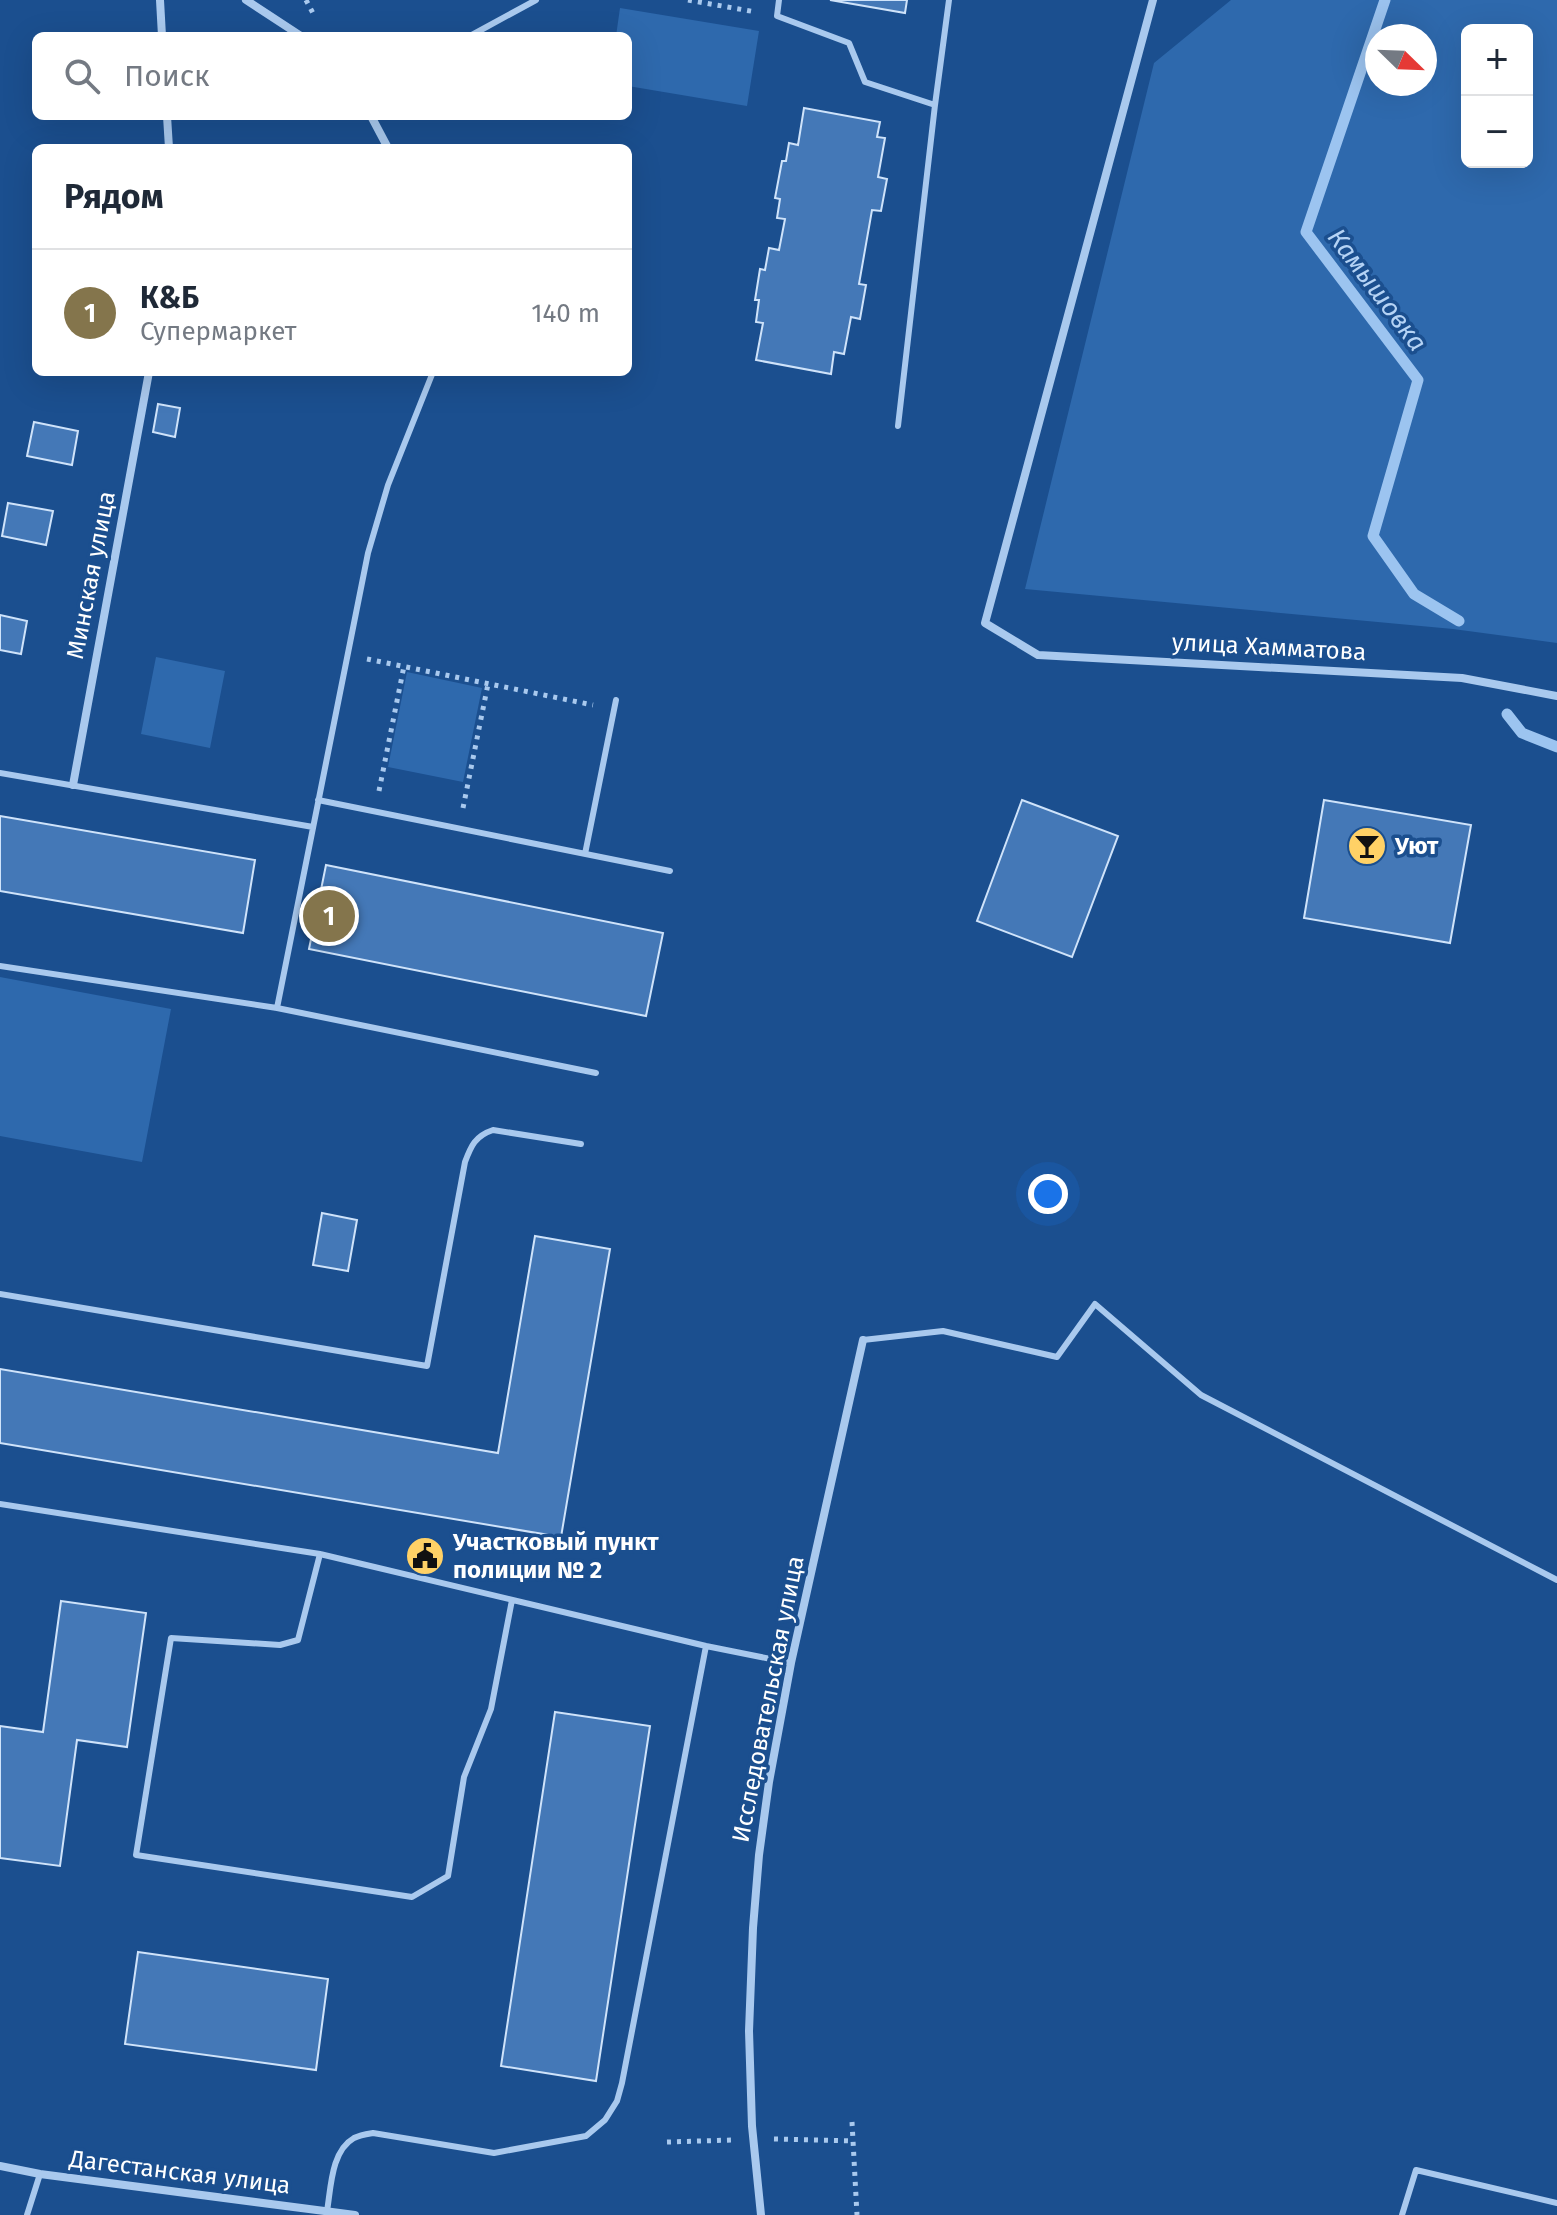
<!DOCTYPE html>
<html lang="ru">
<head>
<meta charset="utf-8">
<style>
	:root { --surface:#fff; --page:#f6f6f7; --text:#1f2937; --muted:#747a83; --line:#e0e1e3; --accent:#84754c }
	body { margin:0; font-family:"Fira Sans",sans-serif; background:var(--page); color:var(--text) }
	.controls { position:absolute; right:24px; top:24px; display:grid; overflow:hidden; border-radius:12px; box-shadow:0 8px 32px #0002 }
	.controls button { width:72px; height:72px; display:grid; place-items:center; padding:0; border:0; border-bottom:2px solid var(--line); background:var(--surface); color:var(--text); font:40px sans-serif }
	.compass { position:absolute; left:1365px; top:24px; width:72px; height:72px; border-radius:50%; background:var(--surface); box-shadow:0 8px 32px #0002; rotate:113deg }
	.you { position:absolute; left:1048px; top:1194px; width:28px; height:28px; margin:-20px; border:6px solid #fff; border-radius:50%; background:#1a73e8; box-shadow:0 0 0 12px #1a73e833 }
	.badge { display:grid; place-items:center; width:52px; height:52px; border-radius:50%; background:var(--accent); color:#fff; font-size:26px; font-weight:700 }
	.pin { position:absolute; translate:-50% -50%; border:4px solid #fff; box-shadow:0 2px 8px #0006 }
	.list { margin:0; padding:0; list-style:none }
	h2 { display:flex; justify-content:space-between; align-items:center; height:104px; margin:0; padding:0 32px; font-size:34px }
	h2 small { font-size:26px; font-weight:400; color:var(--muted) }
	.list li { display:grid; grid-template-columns:52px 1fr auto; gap:24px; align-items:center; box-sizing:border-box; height:128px; padding:0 32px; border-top:2px solid var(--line) }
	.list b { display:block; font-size:30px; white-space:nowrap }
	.list p { margin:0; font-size:26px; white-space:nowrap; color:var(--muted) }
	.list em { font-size:26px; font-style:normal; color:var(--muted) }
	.icon { flex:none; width:44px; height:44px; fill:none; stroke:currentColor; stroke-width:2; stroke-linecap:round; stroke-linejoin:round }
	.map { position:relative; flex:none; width:1557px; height:2215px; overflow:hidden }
	.search { position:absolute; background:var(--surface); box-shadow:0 8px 32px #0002; left:32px; top:32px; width:600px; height:88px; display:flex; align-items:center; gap:20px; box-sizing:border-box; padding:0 28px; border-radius:12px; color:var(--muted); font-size:30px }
	.panel { position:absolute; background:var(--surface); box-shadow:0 8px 32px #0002; left:32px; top:144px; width:600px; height:232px; border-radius:12px }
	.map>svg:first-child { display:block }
</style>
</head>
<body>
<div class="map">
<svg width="1557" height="2215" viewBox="0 0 1557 2215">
	<rect width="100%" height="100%" fill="#1b4f8f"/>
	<!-- green -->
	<path fill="#2e69ad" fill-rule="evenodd" d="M1231,0H1557V643L1453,629L1025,589L1154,63ZM1527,30V162H1467V30ZM1377,36H1425V84H1377Z
		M620,8L759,31L747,106L628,86V36H616Z
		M156,657L225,671L210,748L141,734Z
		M407,672L482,688L463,782L388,767Z
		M0,977L171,1009L142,1162L0,1136Z"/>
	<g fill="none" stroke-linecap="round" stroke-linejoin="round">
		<!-- stream -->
		<path stroke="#9cc4f0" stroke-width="11" d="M1385,0L1306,232L1418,380L1373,536L1414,594L1459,621
			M1507,714L1522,733L1557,747"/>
	</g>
	<!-- building -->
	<path fill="#4478b7" stroke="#cfe3fa" stroke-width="2" d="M830,0H907L905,13Z
		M804,108L880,122L877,137L885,138L878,177L887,179L881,211L872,210L859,284L866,285L860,319L851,317L844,354L834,352L831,374L756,360L763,323L756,322L759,300H755L760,269L765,270L769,248L779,250L785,219L777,218L780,199L775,198L782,161H786L789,143L798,145Z
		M158,404L180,408L175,437L153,432Z
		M34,422L78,431L72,465L27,456Z
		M8,503L53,511L46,545L2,536Z
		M0,615L27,621L21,654L0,650Z
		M1022,800L1118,836L1072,957L977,921Z
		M1324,800L1471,825L1450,943L1304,918Z
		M0,816L255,860L243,933L0,891Z
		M326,865L663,933L646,1016L309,949Z
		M322,1213L357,1220L348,1271L313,1265Z
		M535,1236L610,1249L561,1537L0,1443V1369L498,1453Z
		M61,1601L146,1613L127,1747L77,1740L60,1866L0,1858V1726L43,1732Z
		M555,1712L650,1726L596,2081L501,2066Z
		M138,1952L328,1979L316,2070L125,2044Z"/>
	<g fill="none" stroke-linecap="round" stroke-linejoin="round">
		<!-- path -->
		<path stroke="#a9c9ee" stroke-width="5" stroke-dasharray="4 6" stroke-linecap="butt" d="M306,0L315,17
			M688,0L756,12
			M367,659L593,705
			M379,791L404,666
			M463,808L488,684
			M852,2122L857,2215
			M774,2139L853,2141
			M667,2142L732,2140"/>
		<!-- lane -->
		<path stroke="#a9c9ee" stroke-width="6" d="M779,0L777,16L849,43L865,82L935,105L898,426
			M470,36L536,0
			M935,105L949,0
			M0,773L313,827
			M318,800L670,871
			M585,854L616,700
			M0,966L277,1008L596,1073
			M277,1008L368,553L388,485L433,372
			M0,1294L427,1366L465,1162C471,1146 475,1136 493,1130L581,1144
			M863,1340L943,1331L1057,1357L1095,1304L1201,1395L1557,1580
			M0,1504L320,1554L706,1646L791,1663
			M320,1554L298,1640L280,1645L171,1638L136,1855L412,1897L448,1876L464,1777L491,1709L512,1600
			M327,2211C331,2188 331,2151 354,2138C360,2135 367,2134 373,2133L494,2153L586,2136L605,2120L617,2101L622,2083L706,1646
			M27,2215L40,2174
			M1402,2215L1416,2170L1557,2203"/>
		<!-- street -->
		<path stroke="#a9c9ee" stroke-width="8" d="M160,0L162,36
			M246,0L301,36
			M1153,0L985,623L1038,655L1462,678L1557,696
			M167,116L169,148
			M371,116L388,148
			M73,785L149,372
			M0,2166L40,2174L355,2215
			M761,2215L752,2126L749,2031L753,1928L759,1855L769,1782L791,1663L863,1340"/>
	</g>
	<!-- icons -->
	<defs>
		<symbol id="bar-disc" viewBox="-11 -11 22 22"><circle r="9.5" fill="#ffd166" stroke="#1b4f8f"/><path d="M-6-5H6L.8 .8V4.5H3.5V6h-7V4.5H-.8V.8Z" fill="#111"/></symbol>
		<symbol id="civic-disc" viewBox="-11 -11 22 22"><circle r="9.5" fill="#ffd166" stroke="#1b4f8f"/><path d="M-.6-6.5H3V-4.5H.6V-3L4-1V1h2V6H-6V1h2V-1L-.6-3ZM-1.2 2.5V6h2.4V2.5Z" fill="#111"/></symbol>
	</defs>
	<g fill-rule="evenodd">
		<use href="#bar-disc" x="1345" y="824" width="44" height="44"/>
		<use href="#civic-disc" x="403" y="1534" width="44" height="44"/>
	</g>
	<g text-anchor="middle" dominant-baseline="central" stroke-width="7" stroke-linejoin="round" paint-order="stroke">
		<!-- street labels -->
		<g font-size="24" fill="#fff" stroke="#1b4f8f">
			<text transform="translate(91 575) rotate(-79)">Минская улица</text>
			<text transform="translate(1269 647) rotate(3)">улица Хамматова</text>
			<text transform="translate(768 1699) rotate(-79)">Исследовательская улица</text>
			<text transform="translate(180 2172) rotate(7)">Дагестанская улица</text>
		</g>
		<!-- poi labels -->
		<g font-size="24" font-weight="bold" fill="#fff" stroke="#1b4f8f" text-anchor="start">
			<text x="1395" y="846">Уют</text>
			<text x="453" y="1542">Участковый пункт<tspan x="453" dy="28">полиции № 2</tspan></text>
		</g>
		<!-- water labels -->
		<g font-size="26" font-style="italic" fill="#b5d3f5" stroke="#1b4f8f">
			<text transform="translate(1377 290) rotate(53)">Камышовка</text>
		</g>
	</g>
</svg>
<div class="controls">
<button>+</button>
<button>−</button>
</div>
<svg class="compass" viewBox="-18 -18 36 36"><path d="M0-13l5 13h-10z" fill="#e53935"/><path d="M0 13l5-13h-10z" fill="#747a83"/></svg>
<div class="you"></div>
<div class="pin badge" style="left:329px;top:916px">1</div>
<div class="search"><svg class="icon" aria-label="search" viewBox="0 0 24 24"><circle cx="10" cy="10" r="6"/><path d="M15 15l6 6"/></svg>Поиск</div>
<section class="panel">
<h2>Рядом<small></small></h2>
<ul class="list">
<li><span class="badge">1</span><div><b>К&amp;Б</b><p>Супермаркет</p></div><em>140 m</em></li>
</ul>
</section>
</div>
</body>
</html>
